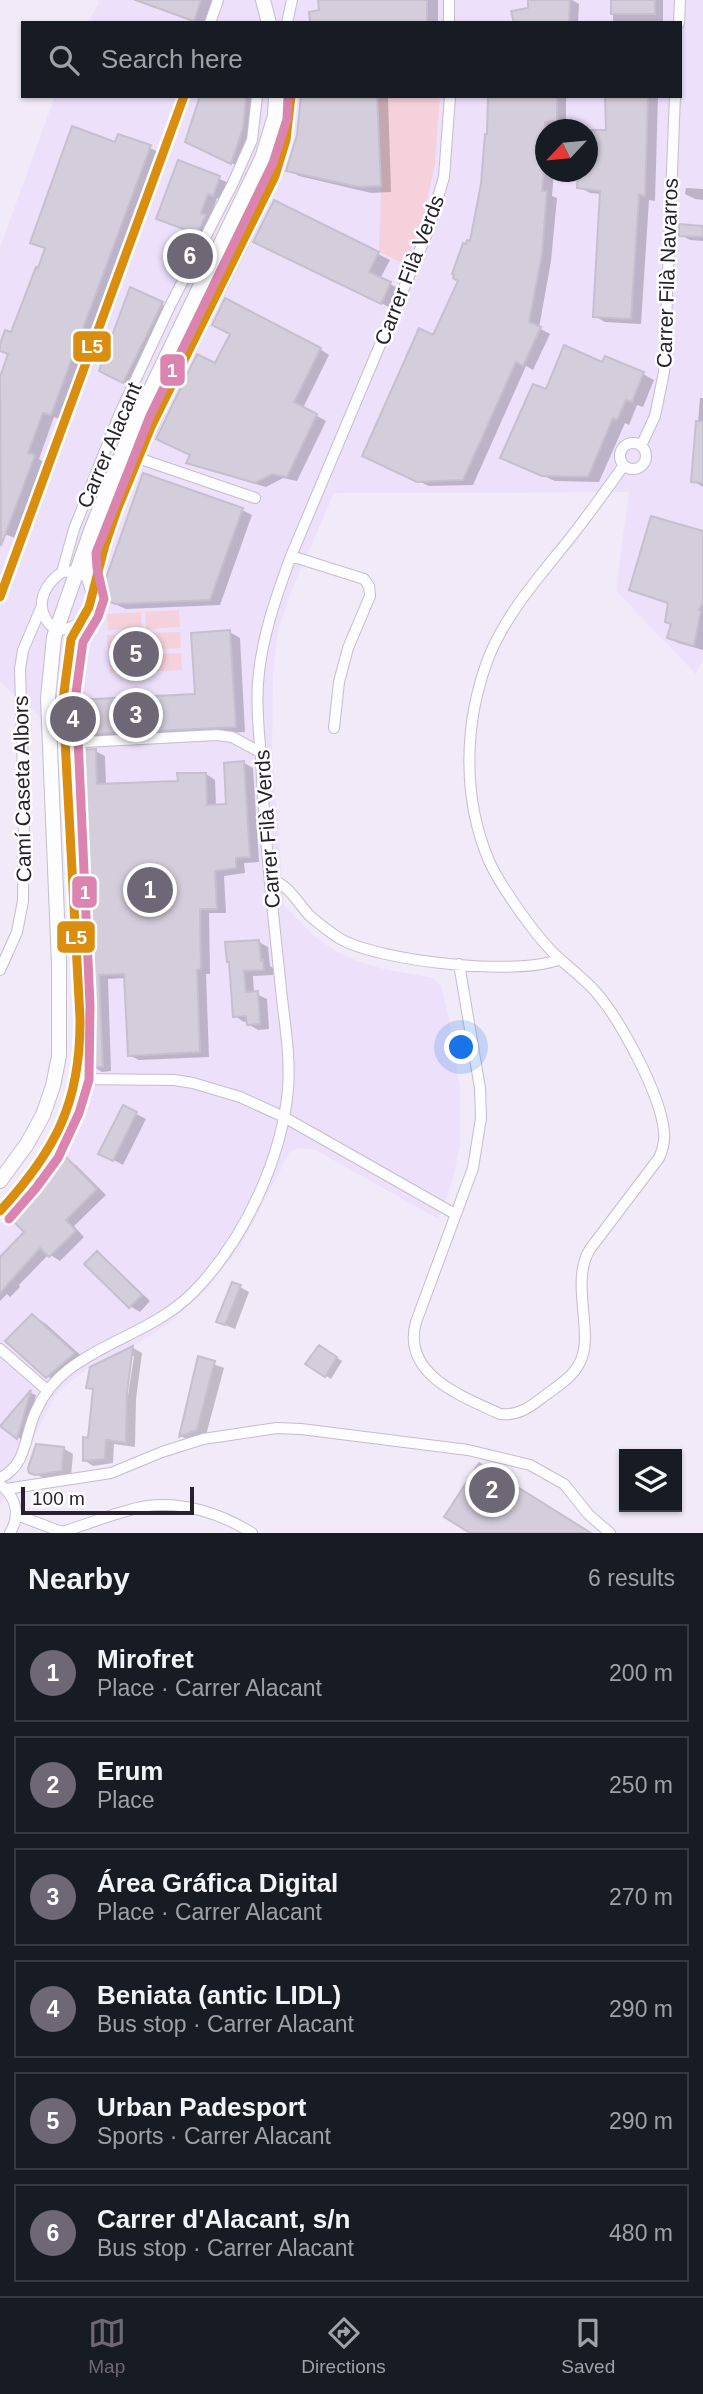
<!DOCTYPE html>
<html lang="en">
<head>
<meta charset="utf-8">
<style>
	:root { --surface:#171b24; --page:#242831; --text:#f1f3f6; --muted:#9ea1a6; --line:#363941; --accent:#6e6775 }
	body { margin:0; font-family:Helvetica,sans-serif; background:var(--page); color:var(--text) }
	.controls { position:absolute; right:21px; bottom:21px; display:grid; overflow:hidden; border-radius:0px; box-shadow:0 2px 5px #0004 }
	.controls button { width:63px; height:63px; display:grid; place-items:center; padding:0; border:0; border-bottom:2px solid var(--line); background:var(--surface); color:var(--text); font:35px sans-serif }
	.compass { position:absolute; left:535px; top:119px; width:63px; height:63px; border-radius:50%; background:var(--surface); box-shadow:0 2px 5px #0004; rotate:244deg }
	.scale { position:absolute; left:21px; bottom:18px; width:173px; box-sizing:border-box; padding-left:7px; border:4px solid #28202f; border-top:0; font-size:19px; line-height:24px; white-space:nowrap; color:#28202f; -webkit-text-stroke:5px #fff; paint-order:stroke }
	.you { position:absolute; left:462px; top:1048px; width:24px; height:24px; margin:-18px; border:5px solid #fff; border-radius:50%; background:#1a73e8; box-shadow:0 0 0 10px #1a73e833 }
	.badge { display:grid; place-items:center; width:46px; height:46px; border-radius:50%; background:var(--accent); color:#fff; font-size:23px; font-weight:700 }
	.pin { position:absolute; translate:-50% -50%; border:4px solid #fff; box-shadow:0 2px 7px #0006 }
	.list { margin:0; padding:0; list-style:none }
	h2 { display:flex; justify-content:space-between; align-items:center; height:91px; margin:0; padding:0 28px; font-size:30px }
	h2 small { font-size:23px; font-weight:400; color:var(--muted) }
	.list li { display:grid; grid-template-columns:46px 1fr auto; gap:21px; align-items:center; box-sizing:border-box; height:98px; margin:0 14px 14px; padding:0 14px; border:2px solid var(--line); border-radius:0px }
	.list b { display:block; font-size:26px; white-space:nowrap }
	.list p { margin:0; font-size:23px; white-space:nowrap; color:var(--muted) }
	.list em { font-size:23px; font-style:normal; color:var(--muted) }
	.icon { flex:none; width:38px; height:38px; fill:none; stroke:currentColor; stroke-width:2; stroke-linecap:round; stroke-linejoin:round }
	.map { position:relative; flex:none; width:703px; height:1533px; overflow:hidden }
	.search { position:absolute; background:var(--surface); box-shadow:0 2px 5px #0004; left:21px; right:21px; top:21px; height:77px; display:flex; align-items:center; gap:18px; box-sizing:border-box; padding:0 24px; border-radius:0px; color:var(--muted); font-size:26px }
	.sheet { height:763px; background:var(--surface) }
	nav { display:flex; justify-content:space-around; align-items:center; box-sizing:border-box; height:98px; border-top:2px solid var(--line); background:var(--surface); font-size:19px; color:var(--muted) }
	nav a { display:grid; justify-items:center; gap:4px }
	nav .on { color:var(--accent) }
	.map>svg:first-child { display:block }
</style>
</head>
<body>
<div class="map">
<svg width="703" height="1533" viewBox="0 0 703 1533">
	<rect width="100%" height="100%" fill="#f1eaf8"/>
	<!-- built -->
	<path fill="#ede0fb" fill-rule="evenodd" d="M97,0H703V658L696,674L616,591L629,492L334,493L293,587L278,630L273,672L272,749L284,905L314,936L334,950L360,962L383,969L433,978L441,985L449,1018L460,1088V1146L452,1182L438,1219L316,1150L300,1148L290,1151L241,1246L206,1290L167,1325L133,1346L90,1367L65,1385L55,1396L0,1505V1224L66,1157L86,1107L91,1067L77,749L0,682V248L55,96H680V23H88L99,3ZM546,130H588V172H546Z"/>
	<!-- green -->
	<path fill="#f5d1dc" d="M377,96H440L435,163L423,219L404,264L379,252L381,186Z
		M179,610L180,627L146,629L145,612Z
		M141,612L142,629L108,630L107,614Z
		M180,632L181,648L147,650L146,633Z
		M142,634L143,650L108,652L107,635Z
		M181,653L182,670L147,672V655Z
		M143,655L144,671L110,673L109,656Z"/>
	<!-- shadow -->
	<path fill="#0003" fill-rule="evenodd" d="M133,0H212L204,23H196Z
		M327,0H438V23H312Z
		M547,0H572L579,4L578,23H516L530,10Z
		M613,0H663V23H613Z
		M202,96H257L242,168L198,147Z
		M303,96H400L388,98L391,192L371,193L299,176L288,170L299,136Z
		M490,96H566V126H559V130H546V172H554L552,196L557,198L551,261L539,328L550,334L533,370L526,366L473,485L429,486L374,461L460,281L471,243L482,184Z
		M607,96H658L655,201L649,200L641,324L605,322L594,316L602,194L590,193L579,187L580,172H588L608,132Z
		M119,136L162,153L62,420L54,417L39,459L45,463L17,539L0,532V380L10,355L0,349L12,334L47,249L32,242L116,144Z
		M179,162L229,183L223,200L217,198L210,219L207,238L158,218Z
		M686,188L703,189V200L695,199L685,194Z
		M274,202L390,260L380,279L402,290L393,309L267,248Z
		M703,227V241L690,240L680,235Z
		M162,304L171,309L133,387L101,370Z
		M320,349L329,355L303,408L326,421L297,481L283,478L266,487L198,467L188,462L216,365Z
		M643,374L654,380L643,407L637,405L629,425L625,423L599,482L555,481L503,458L547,391Z
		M700,398H703V487L693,481Z
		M242,510L252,515L220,605L126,609L101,598Z
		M703,533V650L678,643L669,638L673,624L670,605L631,589Z
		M230,632L240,638L245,732L87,739L78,733L197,696Z
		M95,751L105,756L106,786L180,783L206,774L215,780L216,806H228L244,763L253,768L259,862L244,863L245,873L224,876L226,913H209L210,974H206L209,1057L139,1060L129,1055L126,978L108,979L111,1071L102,1072L93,1066Z
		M259,942L268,947L270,966L273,968V975L253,976L254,993L267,999L269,1029L258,1030L248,1024V1021L244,1022L235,1016L231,963Z
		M123,1107L146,1119L123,1165L101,1153Z
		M66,1160L76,1165L106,1195L74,1226L84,1237L60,1261L49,1254L19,1285L20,1287L10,1297L7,1294L0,1301V1259L27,1232Z
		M97,1253L106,1259L150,1301L140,1312L130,1306Z
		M240,1287L249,1292L235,1329L218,1322Z
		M33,1316L46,1324L87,1361L60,1384L47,1376Z
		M320,1347L342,1361L331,1379L307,1364Z
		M133,1348L142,1353L136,1399L135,1447L114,1444L113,1463L93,1466L84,1460L89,1440L95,1391L88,1387L92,1368ZM130,1356H134L127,1402H124Z
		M200,1359L224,1368L206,1435L190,1441L181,1436Z
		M31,1393L36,1395L23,1441L3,1425Z
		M63,1448L73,1454L71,1476L46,1480L36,1474Z"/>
	<!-- building -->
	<path fill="#d4cddb" stroke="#c6bfcd" stroke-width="2" d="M136,0H201L194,21Z
		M318,0H427V23H310L309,12L319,10Z
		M528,0H570L569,23H514L511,11L528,8Z
		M611,0H655V14H611Z
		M200,96H246L243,128L231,164L185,142Z
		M301,96H377L381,186L358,187L286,171L297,135Z
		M488,96H557V121L545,122V158L542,191H547L542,255L529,322L541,327L523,366L516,362L463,480L417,482L362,456L419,328L433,335L458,281L453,278L454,275L452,274L463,243L466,244L467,240L470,241L481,184L485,134H487Z
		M605,96H648L645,196L639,195L631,319L593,317L600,191L577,188L578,172H587V130H606Z
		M72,126L115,142L118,134L151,145L51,415L43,413L28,453L35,455L1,546L0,377L8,354L0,351V344L5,330L11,332L36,267L38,268L45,248L30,243Z
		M178,160L220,176L213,196L208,194L201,213L206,215L197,234L156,219Z
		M274,200L379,252L369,272L391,282L381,304L253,242Z
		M679,224L703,226V237L679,236Z
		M130,287L163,302L123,383L99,371Z
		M225,298L321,348L294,402L317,414L287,477L272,474L255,483L186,463L190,455L156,439L197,354L215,363L230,334L212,325Z
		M564,345L602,362L605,356L644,372L632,402L626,400L617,420L613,418L588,477L542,476L500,458L533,384L546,389Z
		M696,421L703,422V483L691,482Z
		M143,473L243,508L210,600L115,604L99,598Z
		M651,516L703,531V602L699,610L701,611L694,646L667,638L671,624L665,622L668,603L629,590Z
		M230,630L236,727L76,735L75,700L195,694L191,633Z
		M96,749L97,784L178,781L177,773H206L207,805L226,804L224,763L244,761L250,857L236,858V868L215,871L217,909H200L201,969L197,970L200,1052L128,1056L124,974L99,975L103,1067H91L77,750Z
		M259,940L261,961L263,960L264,970L244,971L246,992L258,991L260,1024L247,1025L246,1016L233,1017L229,962H227L225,942Z
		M123,1105L137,1112L113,1161L98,1154Z
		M66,1157L97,1189L66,1220L76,1231L49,1257L40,1248L0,1293V1257L24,1232L8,1216Z
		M97,1251L142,1295L129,1308L84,1264Z
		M232,1282L241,1285L225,1325L216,1322Z
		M32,1314L75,1353L46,1378L5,1341Z
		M319,1345L337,1357L325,1377L305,1364Z
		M133,1346L127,1393L126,1443L106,1440L105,1459L83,1461V1437L88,1438L93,1389L86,1388L90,1367Z
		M198,1356L215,1361L197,1430L179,1437Z
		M31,1390L17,1439L0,1426Z
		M36,1444L64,1447L62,1471L35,1475L29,1473L28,1468Z
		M479,1463L591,1533H470L444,1517Z"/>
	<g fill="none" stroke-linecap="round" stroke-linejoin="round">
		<defs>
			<path id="minor" d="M449,0V23
				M210,23L218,0
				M287,23L292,0
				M679,23L680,0
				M620 456a13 13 0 1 1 26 0a13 13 0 1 1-26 0Z
				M641,446L655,416L664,372L675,96
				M138,458L255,498
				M85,555C85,562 85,570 87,578C88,583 91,588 91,594C92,615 75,631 56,630C33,612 40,588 62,572L77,571L87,578
				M291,556L364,579L369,586L370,596L348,648L339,682L334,728
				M62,572L74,529L120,413L170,306L233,183L252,140L257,96
				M91,592C131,444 213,315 275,176L286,140L291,96
				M0,597L184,96
				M65,743L217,735L232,737L260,752
				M270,879C287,883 298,903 309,915C318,923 328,931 339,938C376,961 520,977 560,959
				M459,964L480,1088L481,1118L473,1168L416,1322C401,1375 464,1397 500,1414C519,1416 530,1407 543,1397C556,1387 572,1378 579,1364C596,1336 569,1283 590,1249L659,1158C663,1149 665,1141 664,1132C661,1095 620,1019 595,991C584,979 572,970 560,959C538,940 501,887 489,861C462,797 464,723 488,659C506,613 540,576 571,537C589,514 607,489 624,465
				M0,970L17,932L23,901L24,810L20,669L23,650L41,608
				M77,1079L174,1080L193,1083L240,1097L284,1117L455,1214
				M0,1211C32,1177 60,1139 73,1094C84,1056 79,1011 77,972C74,888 67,805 64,721C64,689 65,654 78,624
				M0,1349L48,1391
				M0,1478C28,1465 24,1435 36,1411C43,1395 55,1380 68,1370C111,1337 163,1328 201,1284C247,1233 282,1157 288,1089C291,1053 283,1015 280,979C272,905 264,831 261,757C259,733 256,708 258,683C261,639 276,597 291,556L428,231L444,177L450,96
				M2,1486C17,1499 20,1516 10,1533
				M6,1489L111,1473L162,1452L203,1439L277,1428L301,1429L468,1450L530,1465L564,1484L589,1515L610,1533
				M17,1515L62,1532
				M58,1533C88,1525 117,1511 147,1506C183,1501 222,1514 252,1533"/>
			<path id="major" d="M263,0L269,23
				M0,1181L27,1144L43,1115L53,1086L59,1056V965L48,698L54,637L92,528L134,424L262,158L275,116L276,96"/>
		</defs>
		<!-- minor casing -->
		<use href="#minor" stroke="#c4bdcb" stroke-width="12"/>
		<!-- major casing -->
		<use href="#major" stroke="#c4bdcb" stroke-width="16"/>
		<!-- minor -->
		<use href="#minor" stroke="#fdfcfe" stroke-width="10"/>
		<!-- major -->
		<use href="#major" stroke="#fdfcfe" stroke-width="14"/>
		<defs>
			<path id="bus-1" d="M0,597L184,96
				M0,1211C56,1150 81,1102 80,1018L64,721V692L71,639L89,607L105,545L117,510L151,427L275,176L286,140L291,96"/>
			<path id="bus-2" d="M9,1219L36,1188L58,1158L79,1113L89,1080L90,1005L76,693L83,642L98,617L104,599L97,568L96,553L150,416L273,163L287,119L288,97"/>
		</defs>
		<!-- bus-1 casing -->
		<use href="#bus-1" stroke="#fff" stroke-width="14"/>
		<!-- bus-2 casing -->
		<use href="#bus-2" stroke="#fff" stroke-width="14"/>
		<!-- bus-1 -->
		<use href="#bus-1" stroke="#da8e10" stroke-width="9"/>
		<!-- bus-2 -->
		<use href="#bus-2" stroke="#dc84b0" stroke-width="9"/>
	</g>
	<g text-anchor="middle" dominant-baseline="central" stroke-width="5" stroke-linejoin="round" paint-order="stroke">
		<!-- street labels -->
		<g font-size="21" fill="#28202f" stroke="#fff">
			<text transform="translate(409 270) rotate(-69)">Carrer Filà Verds</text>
			<text transform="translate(667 273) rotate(-88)">Carrer Filà Navarros</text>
			<text transform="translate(109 445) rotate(-67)">Carrer Alacant</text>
			<text transform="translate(22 789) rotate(-91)">Camí Caseta Albors</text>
			<text transform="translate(267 829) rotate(-94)">Carrer Filà Verds</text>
		</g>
	</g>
	<g stroke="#fff" stroke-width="2.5">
		<rect x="72" y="330" width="40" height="33" rx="7" fill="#da8e10"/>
		<rect x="159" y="353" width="27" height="34" rx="7" fill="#dc84b0"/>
		<rect x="71" y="875" width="27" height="34" rx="7" fill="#dc84b0"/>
		<rect x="56" y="920" width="40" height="34" rx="7" fill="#da8e10"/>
	</g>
	<g font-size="19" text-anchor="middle" font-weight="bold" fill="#fff">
		<text x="92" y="353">L5</text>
		<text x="172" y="377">1</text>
		<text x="85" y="899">1</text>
		<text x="76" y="944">L5</text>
	</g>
</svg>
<div class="controls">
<button><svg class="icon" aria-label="layers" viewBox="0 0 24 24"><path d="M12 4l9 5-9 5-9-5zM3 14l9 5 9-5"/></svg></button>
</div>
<svg class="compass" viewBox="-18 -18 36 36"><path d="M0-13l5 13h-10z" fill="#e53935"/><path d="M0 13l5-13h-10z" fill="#9ea1a6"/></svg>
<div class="scale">100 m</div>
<div class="you"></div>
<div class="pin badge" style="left:150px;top:890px">1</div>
<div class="pin badge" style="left:492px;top:1490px">2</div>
<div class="pin badge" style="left:136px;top:715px">3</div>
<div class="pin badge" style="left:73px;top:719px">4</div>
<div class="pin badge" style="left:136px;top:654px">5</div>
<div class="pin badge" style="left:190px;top:256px">6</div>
<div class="search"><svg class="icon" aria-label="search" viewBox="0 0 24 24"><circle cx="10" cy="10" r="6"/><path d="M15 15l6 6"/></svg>Search here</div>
</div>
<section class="sheet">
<h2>Nearby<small>6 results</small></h2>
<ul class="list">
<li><span class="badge">1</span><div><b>Mirofret</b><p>Place · Carrer Alacant</p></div><em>200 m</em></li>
<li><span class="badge">2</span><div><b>Erum</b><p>Place</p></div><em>250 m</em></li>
<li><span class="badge">3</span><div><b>Área Gráfica Digital</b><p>Place · Carrer Alacant</p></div><em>270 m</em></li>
<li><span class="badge">4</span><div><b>Beniata (antic LIDL)</b><p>Bus stop · Carrer Alacant</p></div><em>290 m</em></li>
<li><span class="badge">5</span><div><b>Urban Padesport</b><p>Sports · Carrer Alacant</p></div><em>290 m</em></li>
<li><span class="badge">6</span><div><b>Carrer d'Alacant, s/n</b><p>Bus stop · Carrer Alacant</p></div><em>480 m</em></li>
</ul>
</section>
<nav>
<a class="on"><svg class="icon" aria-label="map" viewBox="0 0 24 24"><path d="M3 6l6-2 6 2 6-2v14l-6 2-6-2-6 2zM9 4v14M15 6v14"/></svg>Map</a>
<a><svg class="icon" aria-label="directions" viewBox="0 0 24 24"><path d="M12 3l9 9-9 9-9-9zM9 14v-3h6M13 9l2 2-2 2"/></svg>Directions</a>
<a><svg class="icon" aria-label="saved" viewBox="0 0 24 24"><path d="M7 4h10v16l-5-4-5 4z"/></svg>Saved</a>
</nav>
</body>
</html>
